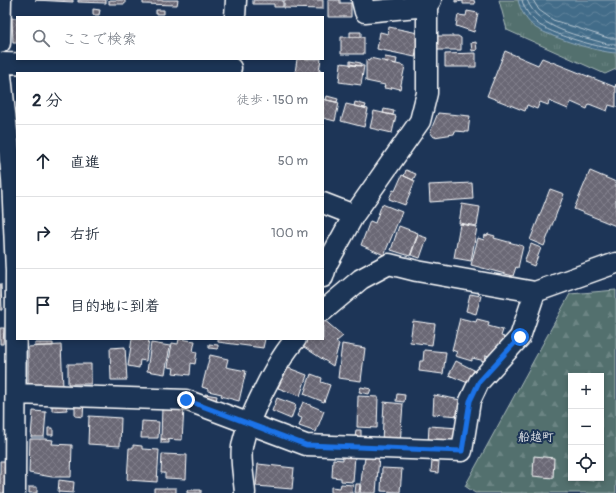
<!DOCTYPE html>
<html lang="ja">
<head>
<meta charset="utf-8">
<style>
	:root { --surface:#fff; --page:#f6f6f7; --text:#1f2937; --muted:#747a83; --line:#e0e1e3 }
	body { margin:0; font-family:Pangolin,"Klee One",sans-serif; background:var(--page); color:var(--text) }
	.controls { position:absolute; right:12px; bottom:12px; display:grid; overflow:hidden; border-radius:0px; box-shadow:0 2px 6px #0003 }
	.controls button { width:36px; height:36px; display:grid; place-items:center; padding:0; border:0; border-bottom:1px solid var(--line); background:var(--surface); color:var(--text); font:20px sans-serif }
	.stop { position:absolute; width:12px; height:12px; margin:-9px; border:3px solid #1a73e8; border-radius:50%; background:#fff }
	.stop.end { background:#1a73e8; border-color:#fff; box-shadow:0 1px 4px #0008 }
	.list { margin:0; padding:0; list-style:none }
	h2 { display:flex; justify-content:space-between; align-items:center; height:52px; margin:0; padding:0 16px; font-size:17px }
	h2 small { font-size:13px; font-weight:400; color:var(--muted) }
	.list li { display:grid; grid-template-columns:26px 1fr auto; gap:12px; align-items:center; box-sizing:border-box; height:72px; padding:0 16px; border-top:1px solid var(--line) }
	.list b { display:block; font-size:15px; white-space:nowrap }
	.list em { font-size:13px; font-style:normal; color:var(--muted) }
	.icon { flex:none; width:22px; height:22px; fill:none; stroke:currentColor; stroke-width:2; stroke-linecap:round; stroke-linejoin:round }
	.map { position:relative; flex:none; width:616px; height:493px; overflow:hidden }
	.search { position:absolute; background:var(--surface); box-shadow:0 2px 6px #0003; left:16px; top:16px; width:308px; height:44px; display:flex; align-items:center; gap:10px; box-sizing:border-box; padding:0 14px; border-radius:0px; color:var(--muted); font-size:15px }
	.panel { position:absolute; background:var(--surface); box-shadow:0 2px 6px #0003; left:16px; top:72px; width:308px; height:268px; border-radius:0px }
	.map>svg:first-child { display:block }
</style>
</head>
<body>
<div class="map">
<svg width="616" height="493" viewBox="0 0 616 493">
	<defs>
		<pattern id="forest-firs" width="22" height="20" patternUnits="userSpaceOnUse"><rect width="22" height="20" fill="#52706e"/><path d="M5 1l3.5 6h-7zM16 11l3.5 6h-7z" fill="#6c8584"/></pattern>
		<pattern id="park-tufts" width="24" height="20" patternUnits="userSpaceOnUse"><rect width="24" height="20" fill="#52706e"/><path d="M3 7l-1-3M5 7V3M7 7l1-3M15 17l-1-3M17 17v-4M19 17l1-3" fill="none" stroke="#6c8584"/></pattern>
		<pattern id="water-waves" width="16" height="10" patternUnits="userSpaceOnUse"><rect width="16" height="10" fill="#426c89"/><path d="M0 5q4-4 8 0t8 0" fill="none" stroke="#5e829b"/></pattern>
		<pattern id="building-cross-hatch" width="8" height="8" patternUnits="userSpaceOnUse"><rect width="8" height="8" fill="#6a6775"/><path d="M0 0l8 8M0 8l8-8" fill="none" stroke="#807e8a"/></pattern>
	</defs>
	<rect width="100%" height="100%" fill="#1d3557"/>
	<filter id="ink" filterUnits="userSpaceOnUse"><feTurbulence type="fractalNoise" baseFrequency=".025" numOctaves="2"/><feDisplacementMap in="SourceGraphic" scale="8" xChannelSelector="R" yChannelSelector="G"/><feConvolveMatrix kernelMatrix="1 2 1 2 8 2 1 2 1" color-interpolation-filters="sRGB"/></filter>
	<g filter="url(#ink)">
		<!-- forest -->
		<path fill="url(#forest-firs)" stroke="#a8b8b6" fill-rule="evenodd" d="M616,290V493H475L465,486L570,294ZM571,376H601V478H571Z"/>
		<!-- park -->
		<path fill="url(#park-tufts)" stroke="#a8b8b6" d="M499,0H616V69L605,74L507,30Z"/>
		<!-- water -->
		<path fill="url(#water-waves)" stroke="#8ea7b8" d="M518,0H616V53C597,52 553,38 536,28C527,22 520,10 518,0Z"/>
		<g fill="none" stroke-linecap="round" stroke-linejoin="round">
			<!-- shore -->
			<path stroke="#b3c4d0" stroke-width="1" d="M522,0C524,9 530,17 537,23C550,34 599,48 616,49
				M527,0C539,30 579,35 607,44H616
				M533,0L539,10L553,20L608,38H616"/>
		</g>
		<!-- building -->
		<path fill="url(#building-cross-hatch)" stroke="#fff" d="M35,0H73V2Z
			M78,0H106V3L78,2Z
			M109,0H125V4H109Z
			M143,0H178L177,5L143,4Z
			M253,0H283V7H274V4H253Z
			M284,0H323V9L284,8Z
			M328,0H340V3H351V17H328Z
			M455,0H474L475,4H463V1L455,2Z
			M93,9L100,10L99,15H93Z
			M156,10H164V14H156Z
			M467,11L478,13L474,32L456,26L458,15L466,16Z
			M12,18H17V43H13Z
			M389,27L418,33L420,36L415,57L377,49L380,32L388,34Z
			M350,32H361V37H350Z
			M435,36H458L461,38V50H435Z
			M341,37H364V54H341Z
			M476,42L477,50L472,51L471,43Z
			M505,51L538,65L542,58L615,87L616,84V107L609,105L607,111L589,104L587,109L571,102L568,109L549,101L548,105L540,102L537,109L527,105L525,111L487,96Z
			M476,53V67H445V54Z
			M385,57L397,59L396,64L384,61Z
			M370,58L405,66L400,89L392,87L391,89L384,88L385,85L366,81V60L369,61Z
			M297,59H321L319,71H322V73H295Z
			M350,61L361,63V66L350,65Z
			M341,63L364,66L361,85L339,82Z
			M327,96L338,99L337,102L326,100Z
			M323,99L339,103L335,121L323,118Z
			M355,102L366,105L365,108L354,106Z
			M346,104L368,109L364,127L341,121Z
			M384,109L394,111L393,115L383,113Z
			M374,111L396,116L392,133L370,128Z
			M438,113L470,116L468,132L455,131L454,134L434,137L430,132Z
			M406,170L416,174L413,180L404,176Z
			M590,171L616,182V226L574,209Z
			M402,175L415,181L405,205L389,199L393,190L395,191Z
			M472,183L473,199L430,202L429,185Z
			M550,189L564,194L544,246L530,240Z
			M382,204L402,212L384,255L361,245L370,221L375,223Z
			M462,204L480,207L477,226L459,223Z
			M460,224L477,227L471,261L454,258Z
			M399,226L418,233L410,256L391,250Z
			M488,234L495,236L494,238L523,246L518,268L516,267L513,276L471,265L478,238L484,240L485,235L487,236Z
			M418,235L427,238L420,258L411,255Z
			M531,244L541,248L534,266L524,262Z
			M0,284H1L2,310H0Z
			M470,294L481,296L476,314L466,311Z
			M460,318L476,322L477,319L489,322L488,326L503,330L501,336L504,337L500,349L496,348L492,357L486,355L485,361L472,358V361L455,356L457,352L452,350Z
			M323,319L343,336L336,342L339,344L333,366L301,345L306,339H323Z
			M413,321L435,324L432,345L410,342Z
			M0,328H4L3,344H0Z
			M132,339H149L146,361L140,360L139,368L128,366Z
			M179,339L195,341L193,351L197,352L195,364L191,363L190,375L173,373L174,368L168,367L172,343L178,344Z
			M218,339H265L263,348L218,342Z
			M35,343H53V346H35Z
			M151,343L170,346L165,374L147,371Z
			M209,344L218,345V349L209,348Z
			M342,344L365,348L361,381L338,378Z
			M61,345L63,387H28V347Z
			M125,347L127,380H111L110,348Z
			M424,350L446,352L443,374L419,371L420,361H423Z
			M210,355L228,359L226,367L246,371L239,401L221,396L222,394L208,391V389L202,387Z
			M456,361L474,370L468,383L449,375Z
			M68,364H91V384H68Z
			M286,367L307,375L300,396L278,388Z
			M311,374L322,378L321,382L330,385L324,402L304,394Z
			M361,387L371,389L369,394L359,392Z
			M205,394L217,396L216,401L204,399Z
			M397,394L405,395L404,402L396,401Z
			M434,395L461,400L460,416L433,414Z
			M358,396L378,397L377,428L357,427Z
			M277,398L296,405L291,419L272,411Z
			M66,401L67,410L52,411V402Z
			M75,401H84L83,417L75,416Z
			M303,402L324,411L316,432L299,426L302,418L297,416Z
			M384,402L403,404L400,444L382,442Z
			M162,407L184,408L182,440L161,439Z
			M33,411L46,412L44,437H31Z
			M89,416L121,418L120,446L88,444Z
			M142,421L159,422L158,438H141Z
			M429,426L459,428L457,447L428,444Z
			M48,428H53V435H48Z
			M356,430H361V439L355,438Z
			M30,439H45L53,440L52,444L72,445L71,477H52L29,473Z
			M161,439L169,440V443H161Z
			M133,445L142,446V449L159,450L157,482L127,480L129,448H133Z
			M162,454L187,455L186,479L165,478V473H161Z
			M343,455L355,456L353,482L341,481V478L332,477L333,459L343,460Z
			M368,456L379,457L376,493H360L363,464H364L365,458H368Z
			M534,456L554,458L553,478L533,476Z
			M0,461H9V493H0Z
			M432,461L439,462L438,473L431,472Z
			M258,464L294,468L292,489L256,486Z
			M382,468L402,469L400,492L381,491Z
			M578,478H594V481Z
			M59,480L74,482L73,493L58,492Z
			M341,484L353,485L352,493H331V487L340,488Z
			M356,484H360L359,493H355Z
			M29,487H37V493H29Z
			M154,488H176V493H154Z
			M187,490H201V493H187Z"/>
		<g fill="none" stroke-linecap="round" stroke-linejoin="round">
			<defs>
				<path id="street" d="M362,0L365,12L427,6
					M235,17L236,0
					M0,43L1,0
					M0,63L231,68
					M0,66L12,179L16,271L15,493
					M323,203L354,215
					M323,277L327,264L354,215L420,121L427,93V6L431,0
					M323,311L361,279L389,264L417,271L535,292L616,263
					M16,394L186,400L306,445L462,451L470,401L479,382L520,337L535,292
					M245,493C244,478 240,461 242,447C246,421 278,358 296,339"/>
			</defs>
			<!-- street casing -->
			<use href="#street" stroke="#fff" stroke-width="23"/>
			<!-- street -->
			<use href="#street" stroke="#1d3557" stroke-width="20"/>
		</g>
	</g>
	<g fill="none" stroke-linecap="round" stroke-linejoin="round" filter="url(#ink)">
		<!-- route -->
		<path stroke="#1a73e8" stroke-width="5" d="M186,400L306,445L462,451L470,401L479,382L520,337"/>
	</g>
	<g text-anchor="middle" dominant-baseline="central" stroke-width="4" stroke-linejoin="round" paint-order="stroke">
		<!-- quarter labels -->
		<g font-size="12" fill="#fff" stroke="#1d3557">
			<text x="536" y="437">船越町</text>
		</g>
	</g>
</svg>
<div class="controls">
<button>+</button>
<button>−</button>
<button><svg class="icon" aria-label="locate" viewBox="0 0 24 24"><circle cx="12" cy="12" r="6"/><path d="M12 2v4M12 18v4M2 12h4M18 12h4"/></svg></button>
</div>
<div class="stop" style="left:520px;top:337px"></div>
<div class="stop end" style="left:186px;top:400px"></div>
<div class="search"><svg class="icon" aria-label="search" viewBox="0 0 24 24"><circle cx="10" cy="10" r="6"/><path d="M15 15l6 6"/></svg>ここで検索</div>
<section class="panel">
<h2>2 分<small>徒歩 · 150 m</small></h2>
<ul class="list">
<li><svg class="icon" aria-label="ahead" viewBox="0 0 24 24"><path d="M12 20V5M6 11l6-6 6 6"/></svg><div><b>直進</b></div><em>50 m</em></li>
<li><svg class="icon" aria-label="right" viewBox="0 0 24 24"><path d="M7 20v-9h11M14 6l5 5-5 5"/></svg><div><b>右折</b></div><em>100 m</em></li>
<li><svg class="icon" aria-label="arrive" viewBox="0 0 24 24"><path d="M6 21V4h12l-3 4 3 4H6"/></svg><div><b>目的地に到着</b></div></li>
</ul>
</section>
</div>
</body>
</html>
